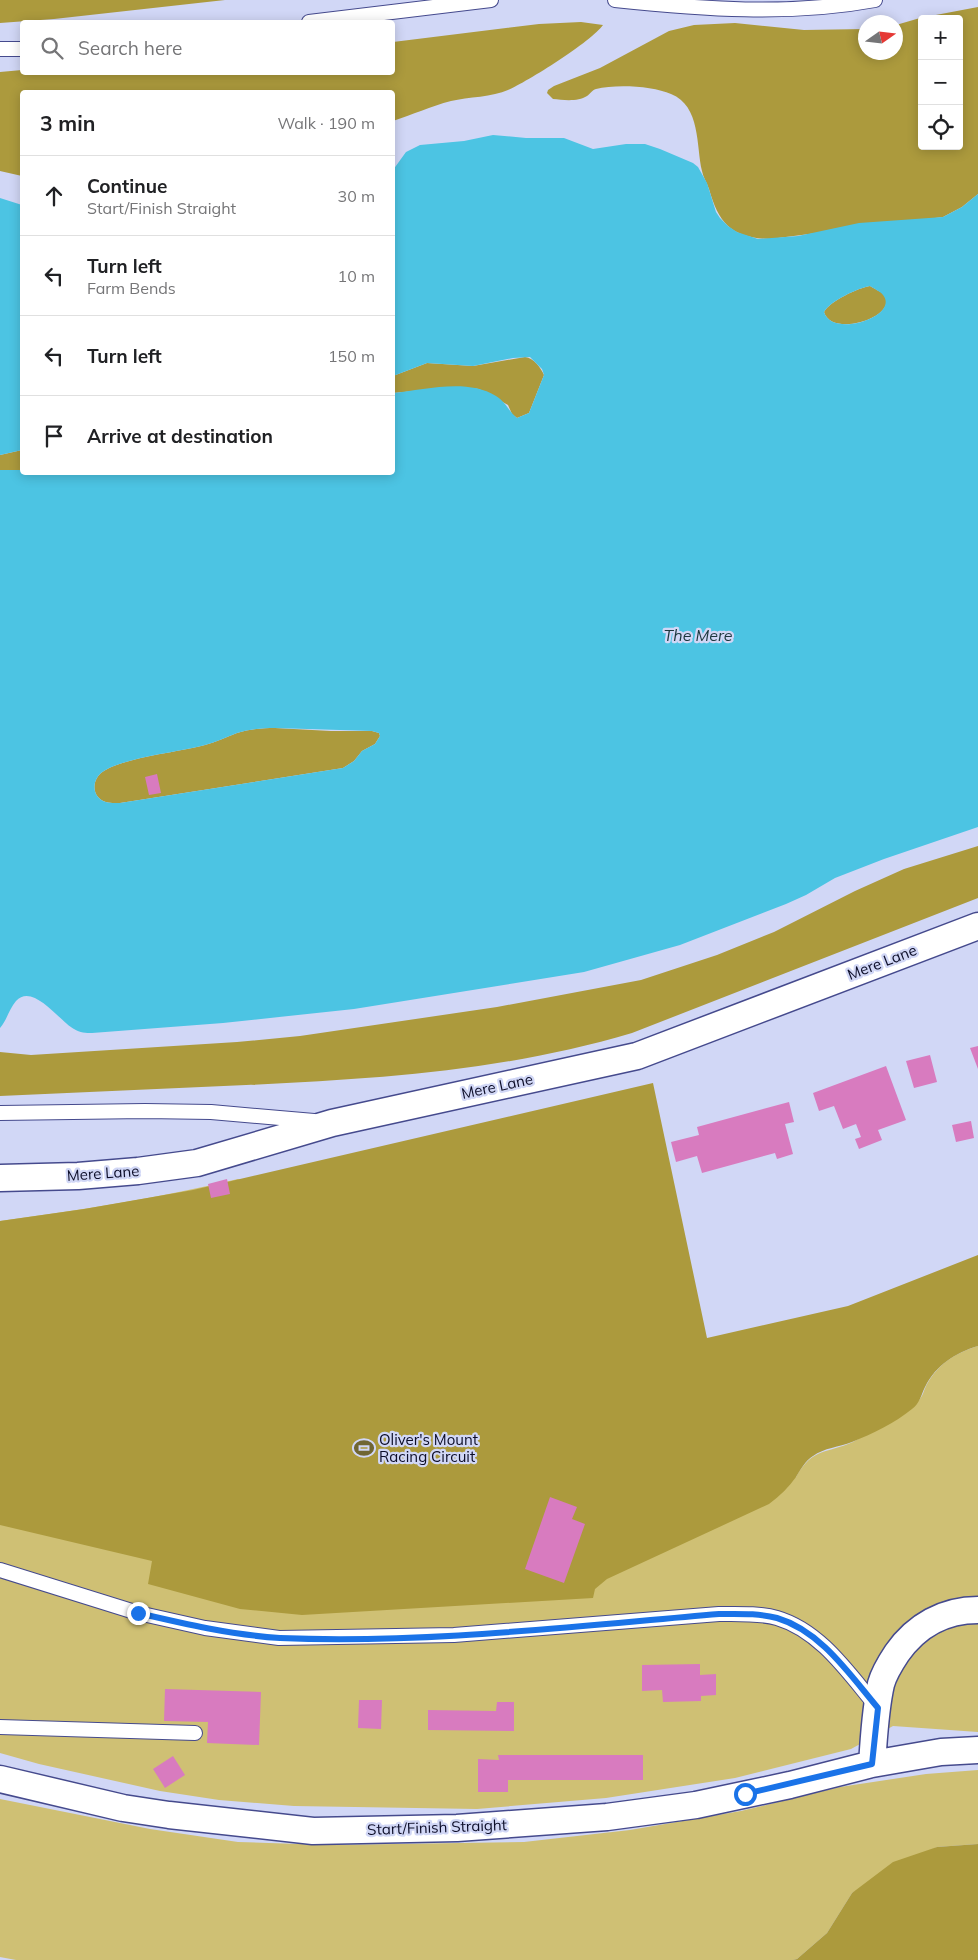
<!DOCTYPE html>
<html lang="en">
<head>
<meta charset="utf-8">
<style>
	:root { --surface:#fff; --page:#f6f6f6; --text:#202124; --muted:#757577; --line:#e0e0e0 }
	body { margin:0; font-family:Mulish,sans-serif; background:var(--page); color:var(--text) }
	.controls { position:absolute; right:15px; top:15px; display:grid; overflow:hidden; border-radius:5px; box-shadow:0 2px 12px #0003 }
	.controls button { width:45px; height:45px; display:grid; place-items:center; padding:0; border:0; border-bottom:1px solid var(--line); background:var(--surface); color:var(--text); font:25px sans-serif }
	.compass { position:absolute; left:858px; top:15px; width:45px; height:45px; border-radius:50%; background:var(--surface); box-shadow:0 2px 12px #0003; rotate:76deg }
	.stop { position:absolute; width:15px; height:15px; margin:-11px; border:4px solid #1a73e8; border-radius:50%; background:#fff }
	.stop.end { background:#1a73e8; border-color:#fff; box-shadow:0 1px 5px #0008 }
	.list { margin:0; padding:0; list-style:none }
	h2 { display:flex; justify-content:space-between; align-items:center; height:65px; margin:0; padding:0 20px; font-size:21px }
	h2 small { font-size:16px; font-weight:400; color:var(--muted) }
	.list li { display:grid; grid-template-columns:32px 1fr auto; gap:15px; align-items:center; box-sizing:border-box; height:80px; padding:0 20px; border-top:1px solid var(--line) }
	.list b { display:block; font-size:19px; white-space:nowrap }
	.list p { margin:0; font-size:16px; white-space:nowrap; color:var(--muted) }
	.list em { font-size:16px; font-style:normal; color:var(--muted) }
	.icon { flex:none; width:28px; height:28px; fill:none; stroke:currentColor; stroke-width:2; stroke-linecap:round; stroke-linejoin:round }
	.map { position:relative; flex:none; width:978px; height:1960px; overflow:hidden }
	.search { position:absolute; background:var(--surface); box-shadow:0 2px 12px #0003; left:20px; top:20px; width:375px; height:55px; display:flex; align-items:center; gap:12px; box-sizing:border-box; padding:0 18px; border-radius:5px; color:var(--muted); font-size:19px }
	.panel { position:absolute; background:var(--surface); box-shadow:0 2px 12px #0003; left:20px; top:90px; width:375px; height:385px; border-radius:5px }
	.map>svg:first-child { display:block }
</style>
</head>
<body>
<div class="map">
<svg width="978" height="1960" viewBox="0 0 978 1960">
	<rect width="100%" height="100%" fill="#d1d7f6"/>
	<!-- green -->
	<path fill="#cfc074" d="M238,1179L707,1338L796,1477C813,1447 826,1454 853,1442C866,1435 879,1425 892,1417C901,1412 911,1408 918,1401C923,1397 924,1389 927,1384C939,1363 956,1353 978,1346V1732L893,1726L851,1749L735,1778L606,1798L477,1809L294,1806L219,1800L160,1791L39,1764L0,1753V1221C80,1210 159,1198 238,1179Z
		M978,1770V1844L937,1847L852,1893L827,1933L797,1959L793,1960H16L0,1957V1799L150,1829L238,1842L329,1845L524,1842L630,1830L741,1811L840,1787L926,1774Z"/>
	<!-- forest -->
	<path fill="#ac9a3d" fill-rule="evenodd" d="M0,0H225L54,19L0,23Z
		M978,7V194L962,207L943,217L770,239C732,238 719,224 709,189C707,183 703,177 702,171C696,146 701,106 671,94C653,86 616,84 596,89C592,90 590,94 587,96C578,102 563,100 553,99L547,93L548,90L554,86L600,68L669,31L694,25L735,23L804,30L865,29L866,52H896V25L920,18ZM922,19H959V146H922Z
		M581,22L603,25C592,41 527,82 508,90C493,97 468,97 451,101C431,106 412,115 393,121L392,92H22V176L0,171V72L22,70V72H392L393,42L539,24Z
		M870,286C874,289 881,291 884,295C900,316 832,339 824,312C830,301 858,288 870,286Z
		M525,357C534,358 541,368 544,375L529,413L517,418L512,414L508,405L479,389L459,387L393,393V376L427,363L473,366Z
		M22,450V470H0V455Z
		M275,728L331,731H372L379,733L380,736L375,744L362,751L354,761L343,768L120,803C112,803 104,804 98,797C92,790 94,779 101,773C119,758 180,752 205,745C216,742 226,737 237,733C249,729 263,728 275,728Z
		M978,846V898L632,1033C504,1071 378,1079 246,1085C164,1089 82,1092 0,1096V1052L31,1055L237,1042L300,1036L497,1007L641,980L717,955L774,932L855,891L904,869Z
		M653,1083L707,1338L848,1306L978,1255V1346C955,1353 936,1365 925,1387C921,1395 920,1403 912,1409C895,1423 872,1434 852,1442C839,1447 824,1448 813,1456C805,1461 801,1469 796,1477C789,1487 780,1496 769,1504L607,1579L595,1589L593,1598L302,1615L240,1609L148,1584L152,1561L0,1525V1221L84,1209L193,1190Z
		M978,1844V1960H793L797,1959L827,1933L852,1893L893,1862L937,1847Z"/>
	<!-- water -->
	<path fill="#4cc4e3" fill-rule="evenodd" d="M493,135L526,138H564L593,149L626,144H645L660,149L693,163L698,167L707,183L716,212L720,218L728,226L737,232L758,239L798,236L859,223L943,217L962,207L978,194V827L884,859L835,878L806,895L786,904L680,945L584,972L354,1009L223,1023L92,1033C86,1033 80,1033 74,1029C60,1022 33,982 16,1001C9,1009 7,1020 0,1028V470H22V472H392L393,393C424,390 467,378 496,396C507,403 508,411 517,418L529,413L544,375L542,369L530,357L513,358L473,366L427,363L393,376V170L406,152L420,145L464,141ZM870,286C874,289 880,291 883,295C900,316 832,339 824,312C830,301 858,288 870,286ZM275,728L372,731L379,733L380,736L375,744L362,751L354,761L343,768L120,803C112,803 104,804 98,797C92,790 94,779 101,773C119,758 180,752 205,745C216,742 226,737 237,733C249,729 263,728 275,728Z
		M0,198L22,205V450L0,455Z"/>
	<!-- building -->
	<path fill="#d87bbf" d="M157,774L161,793L149,795L145,777Z
		M978,1046V1069L970,1048Z
		M930,1055L937,1082L914,1088L906,1061Z
		M886,1066L906,1120L878,1130L882,1140L859,1149L855,1139L861,1137L856,1124L843,1129L834,1106L819,1111L813,1093Z
		M789,1102L794,1122L785,1124L793,1154L777,1159L775,1153L702,1173L697,1156L676,1162L671,1142L699,1135L697,1127Z
		M971,1121L974,1138L956,1142L952,1125Z
		M227,1179L230,1194L211,1198L208,1184Z
		M550,1497L577,1507L572,1519L585,1524L564,1583L525,1569Z
		M700,1664V1675L716,1674V1695L701,1696V1701L663,1702L662,1690L642,1691V1665Z
		M165,1689L261,1692L259,1745L207,1743L208,1722L164,1721Z
		M359,1700H382L381,1729L358,1728Z
		M497,1702H514V1731L428,1730V1710L496,1711Z
		M498,1755H643V1780H508V1792H478V1759L499,1760Z
		M173,1756L185,1775L165,1788L153,1769Z"/>
	<g fill="none" stroke-linecap="round" stroke-linejoin="round">
		<defs>
			<path id="service" d="M615,0C701,9 789,16 875,0
				M309,22L491,0
				M0,49H22
				M0,1113L145,1111L211,1112L314,1121
				M0,1570L138,1613L205,1628L279,1638L454,1635L719,1614C738,1614 759,1613 777,1618C821,1631 849,1674 877,1707
				M0,1727L195,1733"/>
			<path id="minor" d="M0,1178L78,1176L138,1171L197,1163L332,1123L637,1056L978,926
				M872,1764C874,1738 875,1710 881,1684C884,1673 891,1662 897,1653C916,1626 944,1610 978,1610
				M0,1779L123,1808L169,1815L313,1831L457,1828L607,1817L696,1805L790,1785L872,1764L941,1752L978,1750"/>
		</defs>
		<!-- service casing -->
		<use href="#service" stroke="#454a8d" stroke-width="16"/>
		<!-- minor casing -->
		<use href="#minor" stroke="#454a8d" stroke-width="29"/>
		<!-- service -->
		<use href="#service" stroke="#fff" stroke-width="14"/>
		<!-- minor -->
		<use href="#minor" stroke="#fff" stroke-width="26"/>
	</g>
	<g fill="none" stroke-linecap="round" stroke-linejoin="round">
		<!-- route -->
		<path stroke="#1a73e8" stroke-width="6" d="M138,1613C185,1624 232,1635 280,1638C425,1644 575,1626 719,1614C738,1614 759,1613 777,1618C821,1631 850,1675 878,1708L872,1764L745,1794"/>
	</g>
	<!-- icons -->
	<defs>
		<symbol id="stadium-bare" viewBox="-9 -9 18 18"><path d="M0-5a6.5 5 0 1 0 0 10a6.5 5 0 1 0 0-10ZM-3.5-1.8h7v3.6h-7Z" fill="#706633" stroke="#d1d7f6" stroke-width="2.5" paint-order="stroke"/></symbol>
	</defs>
	<g fill-rule="evenodd">
		<use href="#stadium-bare" x="350" y="1434" width="28" height="28"/>
	</g>
	<g text-anchor="middle" dominant-baseline="central" stroke-width="4.5" stroke-linejoin="round" paint-order="stroke">
		<!-- street labels -->
		<g font-size="15" fill="#0c0d28" stroke="#d1d7f6">
			<text transform="translate(882 962) rotate(-21)">Mere Lane</text>
			<text transform="translate(497 1086) rotate(-12)">Mere Lane</text>
			<text transform="translate(103 1173) rotate(-4)">Mere Lane</text>
			<text transform="translate(437 1827) rotate(-2)">Start/Finish Straight</text>
		</g>
		<!-- poi labels -->
		<g font-size="15" fill="#0c0d28" stroke="#d1d7f6" text-anchor="start">
			<text x="379" y="1439">Oliver's Mount<tspan x="379" dy="17">Racing Circuit</tspan></text>
		</g>
		<!-- water labels -->
		<g font-size="16" font-style="italic" fill="#1c363d" stroke="#d1d7f6">
			<text x="698" y="635">The Mere</text>
		</g>
	</g>
</svg>
<div class="controls">
<button>+</button>
<button>−</button>
<button><svg class="icon" aria-label="locate" viewBox="0 0 24 24"><circle cx="12" cy="12" r="6"/><path d="M12 2v4M12 18v4M2 12h4M18 12h4"/></svg></button>
</div>
<svg class="compass" viewBox="-18 -18 36 36"><path d="M0-13l5 13h-10z" fill="#e53935"/><path d="M0 13l5-13h-10z" fill="#757577"/></svg>
<div class="stop" style="left:745px;top:1794px"></div>
<div class="stop end" style="left:138px;top:1613px"></div>
<div class="search"><svg class="icon" aria-label="search" viewBox="0 0 24 24"><circle cx="10" cy="10" r="6"/><path d="M15 15l6 6"/></svg>Search here</div>
<section class="panel">
<h2>3 min<small>Walk · 190 m</small></h2>
<ul class="list">
<li><svg class="icon" aria-label="ahead" viewBox="0 0 24 24"><path d="M12 20V5M6 11l6-6 6 6"/></svg><div><b>Continue</b><p>Start/Finish Straight</p></div><em>30 m</em></li>
<li><svg class="icon" aria-label="left" viewBox="0 0 24 24"><path d="M17 20v-9H6M10 6l-5 5 5 5"/></svg><div><b>Turn left</b><p>Farm Bends</p></div><em>10 m</em></li>
<li><svg class="icon" aria-label="left" viewBox="0 0 24 24"><path d="M17 20v-9H6M10 6l-5 5 5 5"/></svg><div><b>Turn left</b></div><em>150 m</em></li>
<li><svg class="icon" aria-label="arrive" viewBox="0 0 24 24"><path d="M6 21V4h12l-3 4 3 4H6"/></svg><div><b>Arrive at destination</b></div></li>
</ul>
</section>
</div>
</body>
</html>
